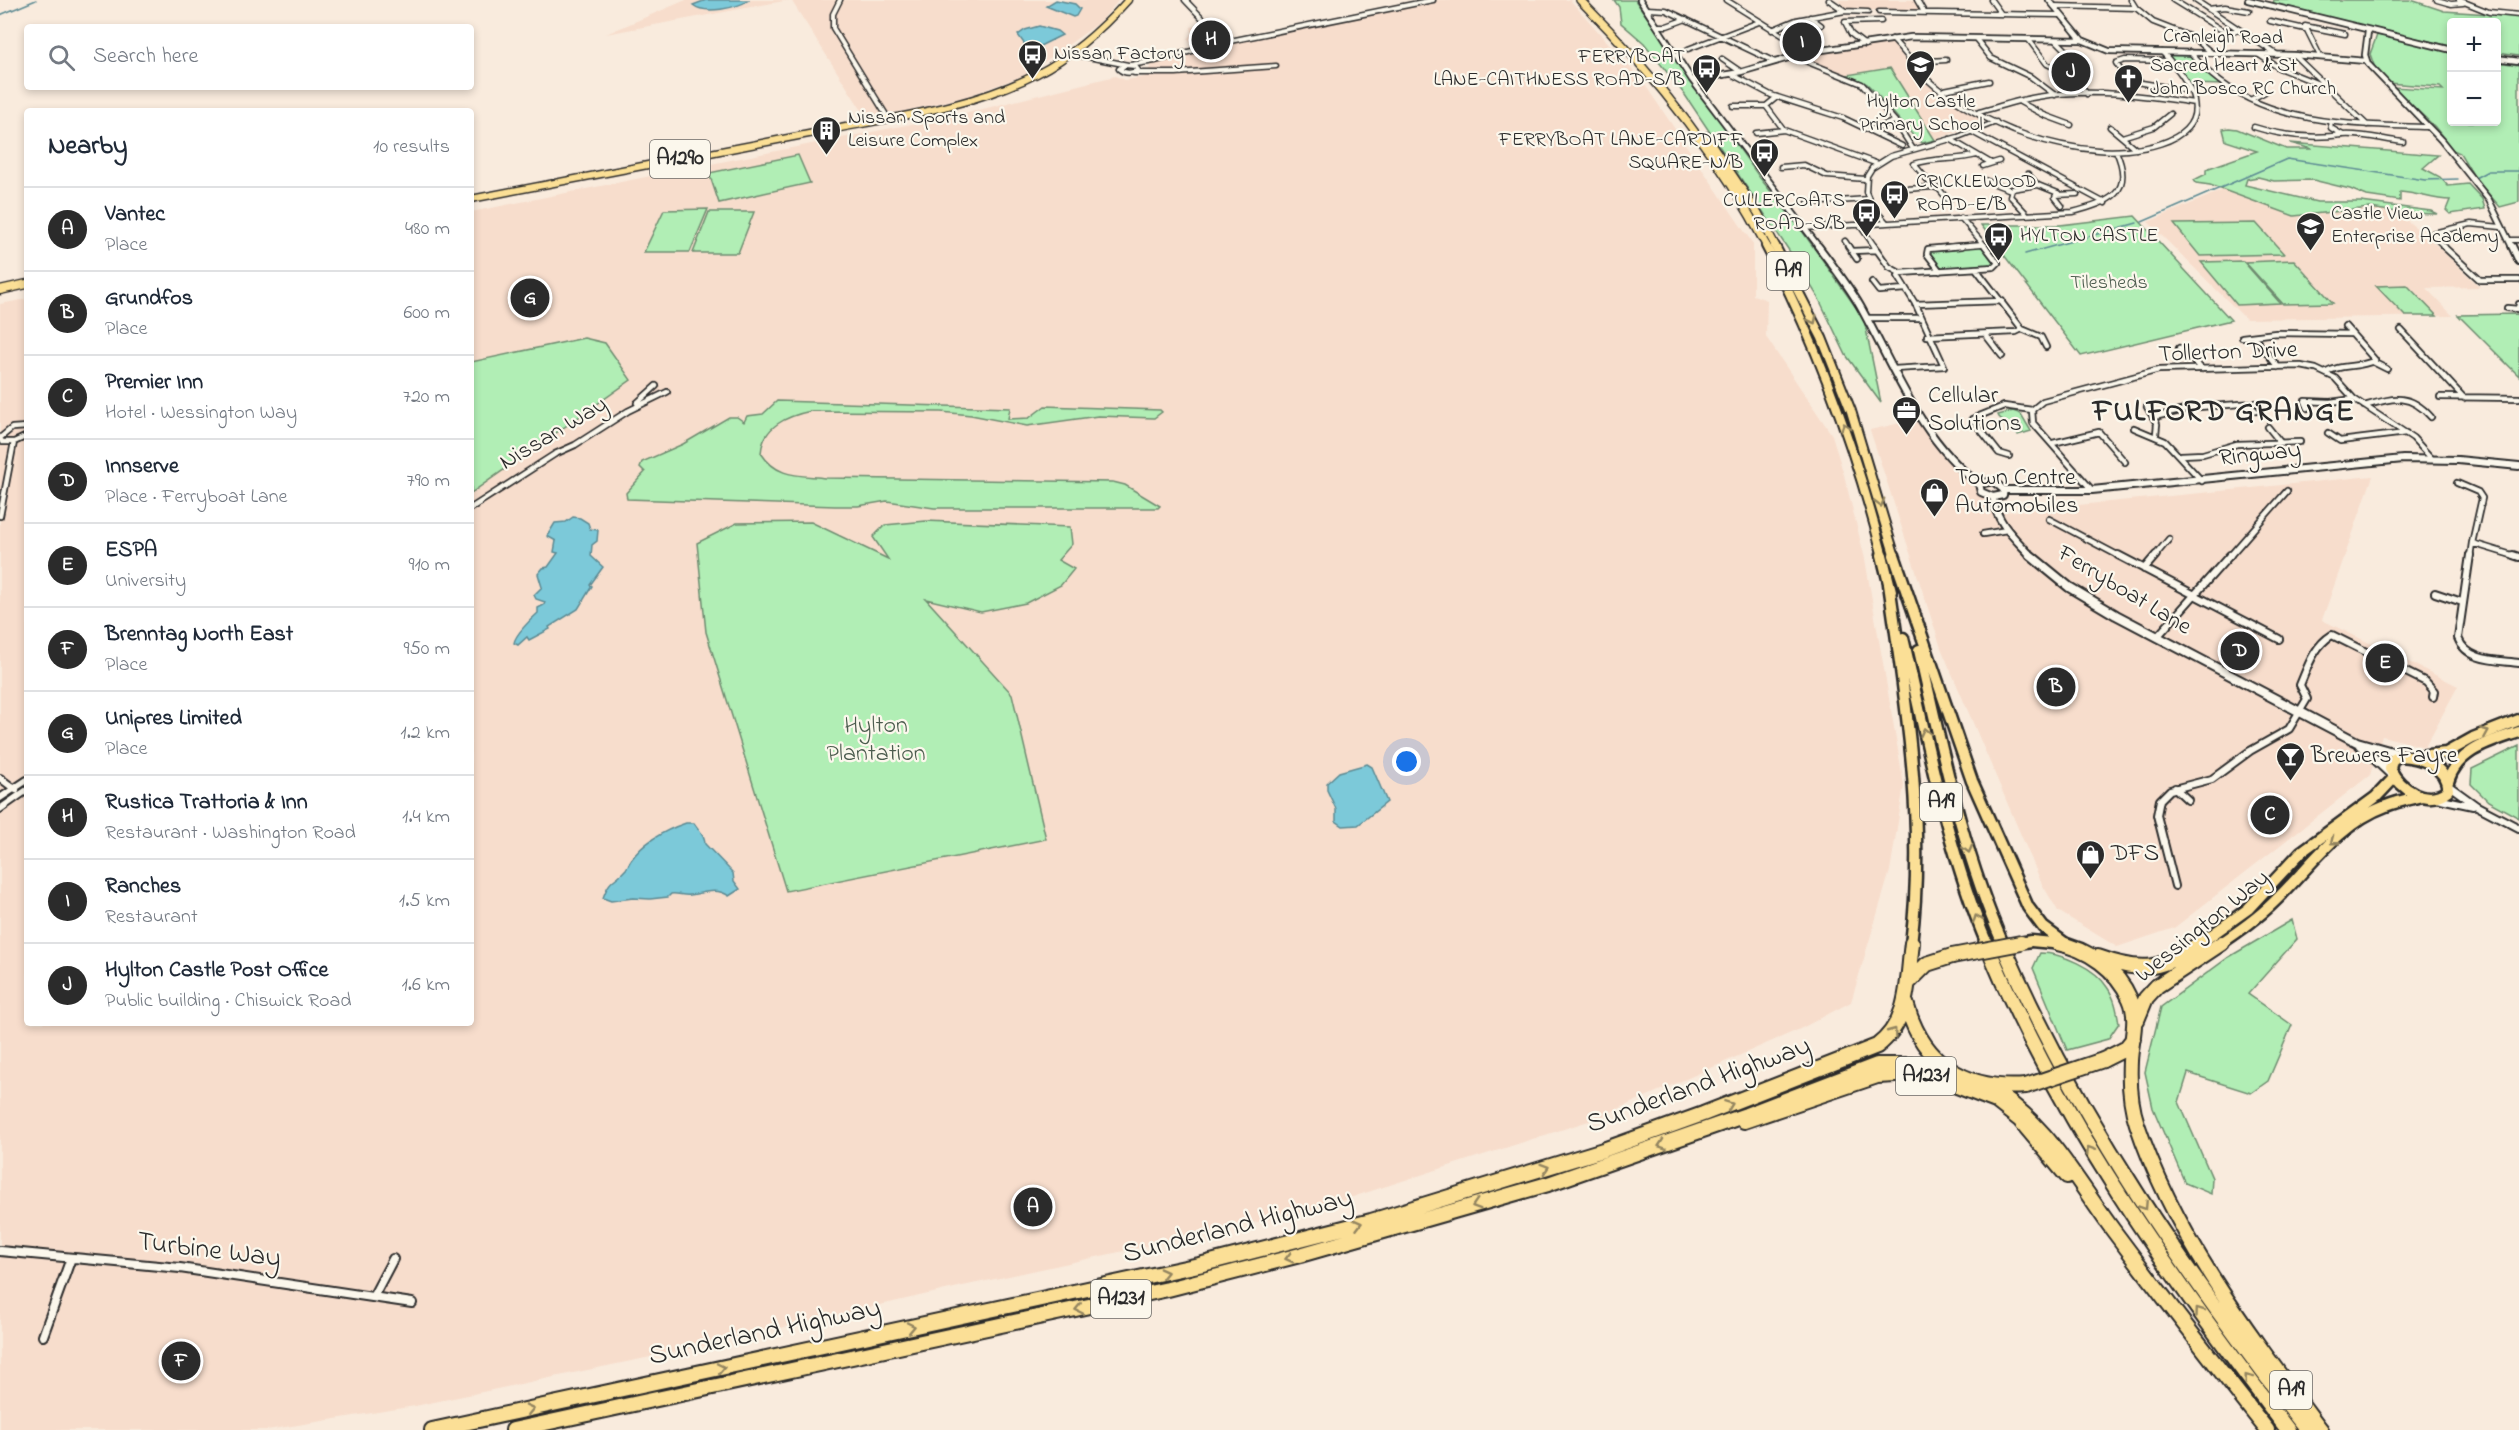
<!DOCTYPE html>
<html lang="en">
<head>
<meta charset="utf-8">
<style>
	:root { --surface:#fff; --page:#f6f6f7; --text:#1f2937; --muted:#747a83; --line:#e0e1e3; --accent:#2b2b2b }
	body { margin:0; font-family:"Indie Flower",sans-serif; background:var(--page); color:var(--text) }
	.controls { position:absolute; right:18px; top:18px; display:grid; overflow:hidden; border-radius:6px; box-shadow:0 3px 9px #0003 }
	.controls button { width:54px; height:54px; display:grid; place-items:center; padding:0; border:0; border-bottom:2px solid var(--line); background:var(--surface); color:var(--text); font:30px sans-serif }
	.you { position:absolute; left:1407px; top:762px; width:21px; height:21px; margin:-15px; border:4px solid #fff; border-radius:50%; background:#1a73e8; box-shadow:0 0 0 9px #1a73e833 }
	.badge { display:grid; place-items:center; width:39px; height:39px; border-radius:50%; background:var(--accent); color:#fff; font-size:20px; font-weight:700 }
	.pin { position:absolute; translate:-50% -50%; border:3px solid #fff; box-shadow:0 2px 6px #0006 }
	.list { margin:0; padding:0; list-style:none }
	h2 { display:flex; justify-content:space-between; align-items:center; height:78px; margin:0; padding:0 24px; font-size:26px }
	h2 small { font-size:20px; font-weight:400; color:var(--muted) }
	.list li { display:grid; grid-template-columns:39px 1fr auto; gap:18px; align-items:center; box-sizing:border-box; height:84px; padding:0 24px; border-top:2px solid var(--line) }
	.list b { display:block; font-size:22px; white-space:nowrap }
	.list p { margin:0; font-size:20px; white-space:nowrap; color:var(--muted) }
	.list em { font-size:20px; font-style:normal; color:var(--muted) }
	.icon { flex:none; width:33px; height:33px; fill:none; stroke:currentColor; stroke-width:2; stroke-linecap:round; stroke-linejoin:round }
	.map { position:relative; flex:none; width:2519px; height:1430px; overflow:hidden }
	.search { position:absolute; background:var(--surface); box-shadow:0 3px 9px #0003; left:24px; top:24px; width:450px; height:66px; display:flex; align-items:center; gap:15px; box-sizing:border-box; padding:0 21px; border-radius:6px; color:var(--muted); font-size:22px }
	.panel { position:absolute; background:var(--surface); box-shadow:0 3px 9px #0003; left:24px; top:108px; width:450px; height:918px; border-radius:6px }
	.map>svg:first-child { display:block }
</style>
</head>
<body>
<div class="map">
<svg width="2519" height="1430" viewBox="0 0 2519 1430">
	<rect width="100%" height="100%" fill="#f9ebdd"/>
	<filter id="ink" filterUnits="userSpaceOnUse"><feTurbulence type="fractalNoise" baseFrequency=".0167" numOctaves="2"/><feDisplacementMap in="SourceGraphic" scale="12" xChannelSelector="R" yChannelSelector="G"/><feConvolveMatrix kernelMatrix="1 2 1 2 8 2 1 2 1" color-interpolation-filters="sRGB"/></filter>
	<g filter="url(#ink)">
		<!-- built -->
		<path fill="#f7ddcc" d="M686,0H789L606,34Z
			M791,0H1119L1100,22L1026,75L965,97L905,111L866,117Z
			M1414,0H1570L1643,82L1753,244V295L1767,300L1766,337L1832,435L1844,475L1865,559L1904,785L1890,871L1851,1002L1802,1028L1595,1119L1312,1210L963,1286L689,1349L415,1406L267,1430H0V304L27,299V1023H471V212L967,113L1115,76L1125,80L1145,77L1151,65L1222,46L1421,5Z
			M1838,0H1913L1919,8L1917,10H1852L1846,8Z
			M1206,24L1222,41L1195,48L1187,39L1192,33L1191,27Z
			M1887,43L1894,44L1910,66L1928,84L1983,121L1935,140L1890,68L1847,75L1803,59L1804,56L1821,52Z
			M2223,190L2294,216L2388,207L2422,232L2480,287L2426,288L2453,316L2246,319L2148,222Z
			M1918,419L2006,512L2373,476L2322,620L2458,686L2425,747L2382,736L2370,775L2174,928L2117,947L2058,911L2042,884L1941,648L1870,430Z"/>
		<!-- green -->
		<path fill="#b1eeb5" stroke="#6e8c70" stroke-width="1.5" d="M1614,0H1635L1760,178L1800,228L1864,319L1881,403L1846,355L1818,297L1790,252L1685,95L1644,43L1621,23L1619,7Z
			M2274,0H2411L2444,11L2519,16V56L2497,53L2496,22H2452L2451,46L2361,26L2273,3Z
			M2377,35L2451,50L2452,122H2496L2497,62L2519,65V202L2500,207L2475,178L2460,153L2453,150L2435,127L2393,87L2443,90L2440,87L2387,83L2375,68L2370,54Z
			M2162,52H2190L2225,85L2187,84Z
			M1890,68L1935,140L1922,143L1917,140L1874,91L1867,84L1847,75Z
			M2229,128L2237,129L2286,149H2312L2290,143L2438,155L2423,168L2440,177L2448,186L2468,184L2482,199L2485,209L2450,214L2446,210L2450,200C2433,200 2418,193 2400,192V201L2367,196L2350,189L2313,180L2274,181L2258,177L2247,179L2245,185L2317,202H2361L2431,211L2437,214L2403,213L2370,208L2294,216L2210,185L2196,183L2194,180L2206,174V169L2257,151L2226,141L2223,129Z
			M798,155L810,183L719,203L709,173Z
			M708,209L690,252H644L664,210Z
			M709,212H754L738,253H693Z
			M2135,216L2231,320L2081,356L1981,225H2060Z
			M2256,223L2284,254L2200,256L2174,224Z
			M1982,244L1996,259L1994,267L1940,271L1927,254L1928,249Z
			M2294,260L2333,303L2283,304L2245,262Z
			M2243,261L2280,303L2237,305L2201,262Z
			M2407,285L2437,316H2405L2376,286Z
			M2519,314V376L2458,315Z
			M584,338L605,343L631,380L471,493V362Z
			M777,401L1010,408L1008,419L1029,418L1045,406L1160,410L1162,412L1154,418L1098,416L1027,426L971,415L941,412L811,411C787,416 763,426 761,453C777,478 798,475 825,478L1113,482L1125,485L1160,506L1158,508H934L887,501L858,506H835L627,499L626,493L645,472L640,467L642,462L683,444L729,417H737L744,422L747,416L763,414Z
			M2013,411L2021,414L2031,431L2018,435L1999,417L1998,415Z
			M926,521L1070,527L1072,544L1058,560L1074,569L1061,585L1026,603L981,612L926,599L1012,694L1046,839L786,891L706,632L697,543L737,523L811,522L888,559L873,537L885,525Z
			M2519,746V818L2488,801L2471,784L2472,769Z
			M2292,920L2297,939L2248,994L2292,1025L2268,1081L2251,1093L2188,1073L2179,1102L2212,1178L2211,1194L2185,1183L2153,1108L2145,1072L2161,1007L2229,957Z
			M2040,953C2062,953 2095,968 2107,987C2115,998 2117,1011 2119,1023L2108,1039L2067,1050L2033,968Z"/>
		<!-- water -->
		<path fill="#7cc9d9" stroke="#5c8a93" stroke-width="1.5" d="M706,0H749C737,8 705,15 693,5Z
			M1056,0L1075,4L1080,9L1076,16L1073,17L1046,6Z
			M1039,26L1057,31L1062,35L1034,49H1028L1018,35L1025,30Z
			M573,517L580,518L588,523L590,529L598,530L597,541L592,545L591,556L603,567L590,585L592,586L578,609L549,627L550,629L529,640L527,637L518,645L514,643C515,635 530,620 538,613V608L544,605L545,602L536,599L534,595L542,587L538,574L543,568L548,567L558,553L554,552L556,541L547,536L555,523L566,522Z
			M1367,764L1372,767L1387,802L1358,825L1343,826L1336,821V809L1327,790V783L1339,772Z
			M686,823H694C699,831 705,834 705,844L733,873L734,881L740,889L729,896C717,887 703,893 690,895C684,896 677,893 671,894L668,897L650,899L633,898L611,901L603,898C610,877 615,882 626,869C628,866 629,863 631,860C644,842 665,830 686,823Z"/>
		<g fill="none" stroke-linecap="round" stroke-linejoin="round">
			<!-- stream -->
			<path stroke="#5c8a93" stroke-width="1.5" d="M0,15L36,0
				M2475,178L2488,171H2519
				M2142,222L2287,159L2425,180L2458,179
				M2025,254L2137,223"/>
			<defs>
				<path id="minor-far3" d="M840,0L833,14V28L888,118
					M1185,0L1225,42
					M1726,0L1809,52
					M1829,0L1845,11L1868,12
					M1917,0L1924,12
					M1991,0L2001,14
					M2131,0L2136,8
					M2173,0L2220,29L2228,32L2240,30
					M2195,0L2276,54
					M2437,0L2451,4L2463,3
					M2459,0L2489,12L2519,15
					M2054,6L2136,8L2153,22L2194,38L2212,53
					M1647,9L1666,10L1775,62
					M2208,9L2225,7L2249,11
					M1879,12L2060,15
					M1810,17L1821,25
					M2270,21L2305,29
					M1658,26H1667L1686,19
					M1772,30L1796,20L1845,11
					M1892,39C1905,52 1915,67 1928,80C1952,102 1985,119 2014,131C2041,141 2070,148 2098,150C2128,153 2203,146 2194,101C2190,82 2175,66 2162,52
					M1976,39L1991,58L2031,77L2055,95
					M2029,40L2047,64L2073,76L2087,94
					M2056,40L2073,57
					M1865,45L1851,34L1845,22L1881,21
					M1688,49L1759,22
					M2190,52C2197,60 2204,68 2212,75C2270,125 2355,125 2427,127
					M1068,53L1128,65
					M2258,54L2279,68L2319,84
					M2294,55L2367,125
					M1793,56L1862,84L1895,121L1913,149
					M2320,56L2305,26L2345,34
					M1722,59L1741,72
					M2170,61L2125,60L2116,63L2125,77L2136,82L2190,91
					M1912,62L1946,60
					M1125,65L1135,66L1138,70C1131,74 1125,74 1119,69Z
					M1130,65L1155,61L1225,42L1433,0
					M1134,73H1176L1276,66
					M1731,74L1771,95L1843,118L1902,146
					M1944,90L1989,81
					M1777,97L1766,106L1784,130L1878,164
					M2252,99L2265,92
					M2020,102L2044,115L2071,125
					M1733,106H1766
					M1979,112C1998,107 2018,100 2037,97C2089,88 2142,95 2194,103
					M2330,122L2331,128L2343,135
					M2110,127L2136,149
					M2254,127C2283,136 2312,139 2342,135C2361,133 2384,140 2403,142
					M1871,130L1895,121
					M1972,132L2105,203
					M1756,133L1784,130
					M2122,137L2154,127L2170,114
					M1950,139L1991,163
					M1983,166L1999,161
					M1781,167L1804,165L1827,176L1865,179
					M2028,174L2038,185
					M1984,180L2011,190
					M1933,187L1914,164C1935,157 1956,161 1977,155
					M1893,190L1933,187L1939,189L1949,201
					M1808,203L1868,199
					M2062,206L2055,197L2056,195L2077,194
					M2027,214L2010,196L2012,189L2038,185L2058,193
					M1961,218L1986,247
					M1886,222L1872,206L1866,192L1867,176L1872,168L1891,156L1958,137L1996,122
					M1859,224L1875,247
					M1803,228L2073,212C2110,202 2135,193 2116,151
					M2509,240H2519
					M1845,241L1849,247
					M1946,247L1982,244
					M2445,247L2434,237L2433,233L2471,224L2501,227"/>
				<path id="minor-far2" d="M1848,246L1857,259
					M1874,246L1889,267L1900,273L1994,267L1998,263L1985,246
					M2443,246L2480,280H2519
					M1852,251L1877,250
					M1940,271L1927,254L1928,249L1962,246
					M1872,282L1879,291L1906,289
					M1915,304L2002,301
					M2507,308L2518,309L2519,304
					M1868,318H1920
					M2022,329L2041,337L2046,347
					M2401,330L2464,398
					M1985,334L2002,356
					M1927,336L2016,332L2022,329L1977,270
					M2242,337L2276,333L2352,334
					M2254,337L2278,367
					M2179,348L2202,369
					M2373,362L2387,369
					M1894,369L1944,366L1916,305L1898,276L1900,273
					M2325,373C2341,363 2359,369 2375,360L2345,326
					M2440,397L2519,398
					M637,403L656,386
					M2249,405L2256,411
					M2364,406C2393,398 2409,392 2431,417
					M2147,407L2157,424L2156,434
					M2308,408L2305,401L2330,402L2354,399
					M2154,417L2198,407L2255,403
					M27,427L12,428L0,438L2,442H14L27,436
					M2268,427L2280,442
					M2134,428L2165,441L2202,481
					M2328,433L2340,441L2406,433
					M2053,443L2099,432L2125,462
					M2181,455L2203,454L2237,444L2300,442
					M2009,456L1999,453L1972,419L2004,406L2032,410
					M2457,483L2478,492L2482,498L2472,543
					M2092,490L2033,423L2032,410L2043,401L2159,370L2301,366L2316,369L2335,378L2354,399L2413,438L2432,459
					M471,508L555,454L575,445L628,411L667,392
					M0,516L14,442
					M2049,519L2121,557
					M1983,534L2007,530
					M2154,557L2169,539
					M2229,557L2287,491
					M2470,557L2472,543L2518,557"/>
				<path id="minor-far1" d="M2118,555L2279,639
					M2470,555L2458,638C2467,662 2497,660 2519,663
					M2513,555L2519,557
					M2144,569L2156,555
					M2435,593L2462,602
					M2157,637L2230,555
					M0,778L16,790
					M2448,785L2477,806L2519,828
					M2175,788L2188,800
					M0,798L27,780
					M2436,798L2473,806
					M0,809L27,790
					M2175,886L2157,815L2160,800L2170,790L2212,779L2250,751L2289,729L2307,699L2300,685C2308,666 2314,646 2332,635L2426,682L2434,691L2433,697"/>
				<path id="minor" d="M0,1251L180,1268L412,1303
					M373,1297L393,1259
					M43,1336L71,1258"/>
				<path id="tertiary-far2" d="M1640,0L1692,80L1819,247
					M2049,0L2082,40
					M2248,0L2452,50
					M2368,31L2365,55L2368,64L2441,140L2489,200L2512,247
					M2496,58L2519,61
					M1692,80L1741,72L1809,52L1911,37L2082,40L2109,51L2294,55L2366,61"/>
				<path id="tertiary-far1" d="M1818,246C1833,266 1848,285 1860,306C1895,369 1920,439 1979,484
					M2512,246L2519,261
					M1979,484L1981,492L1993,497L2003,495L2004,490
					M1979,484L1993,481L2004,490
					M2004,490H2092L2403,459L2458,460L2519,466
					M1993,497C1996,523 2015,538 2032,557"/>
				<path id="tertiary" d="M2030,555L2069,587L2116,615L2357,742L2403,755
					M2360,745L2391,774"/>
				<path id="primary-far1" d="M471,199C585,177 700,155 814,133C889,118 968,109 1037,74C1072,56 1102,29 1128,0"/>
				<path id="primary" d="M0,290L27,284"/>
				<path id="trunk-far3" d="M1580,0C1654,74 1719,154 1767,247
					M1706,136L1758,213L1776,247"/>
				<path id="trunk-far2" d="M1766,246C1818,345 1855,448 1883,557
					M1775,246L1822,338L1851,411L1895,557"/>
				<path id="trunk-far1" d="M1882,555L1891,591
					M1894,555L1972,781L2028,907L2043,927L2066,944
					M1889,584C1906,704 1926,823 1911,944
					M1903,638C1927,740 1946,847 1987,944
					M1919,650C1942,749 1962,851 2003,944
					M2399,756C2421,757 2446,765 2448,790C2427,807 2401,790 2390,769L2392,760Z
					M2419,756L2446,753L2473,738L2519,720
					M2448,782C2457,750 2490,742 2519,732
					M2031,941L2063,944
					M2199,944L2248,909L2301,852L2376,797L2394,778
					M2220,944C2239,931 2258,918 2275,901C2309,868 2339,823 2386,806C2398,801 2410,799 2422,796"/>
				<path id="trunk" d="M1986,943C2062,1125 2169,1275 2288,1430
					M2002,943C2081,1126 2186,1273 2307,1430
					M2057,943C2088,949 2117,969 2130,999C2139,1019 2131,1040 2130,1061C2129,1082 2130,1104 2137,1124C2175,1238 2250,1335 2321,1430
					M2098,957C2145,974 2161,969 2201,943
					M1909,982L1927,964L1952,956
					M1906,1003C1922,1063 1965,1091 2026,1086
					M2137,1020L2146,998L2157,986L2222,943
					M2103,1060L2125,1049L2133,1039
					M1987,1087C2047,1122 2073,1176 2113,1230C2163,1297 2215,1364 2267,1430
					M1744,1121L1877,1076L1914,1074L1949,1083L1996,1101L2020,1120L2067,1176
					M432,1430L1199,1265L1371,1221L1603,1150L1703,1114L1877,1046C1910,1021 1907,981 1912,943
					M513,1430L1168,1289L1300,1255L1548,1184L1746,1115L1877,1065H1913L1964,1079"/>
			</defs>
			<!-- minor-far3 casing -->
			<use href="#minor-far3" stroke="#2b2b2b" stroke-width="7"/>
			<!-- minor-far2 casing -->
			<use href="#minor-far2" stroke="#2b2b2b" stroke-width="8"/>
			<!-- minor-far1 casing -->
			<use href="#minor-far1" stroke="#2b2b2b" stroke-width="10"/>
			<!-- minor casing -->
			<use href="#minor" stroke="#2b2b2b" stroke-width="12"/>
			<!-- tertiary-far2 casing -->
			<use href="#tertiary-far2" stroke="#2b2b2b" stroke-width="8"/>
			<!-- tertiary-far1 casing -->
			<use href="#tertiary-far1" stroke="#2b2b2b" stroke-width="10"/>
			<!-- tertiary casing -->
			<use href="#tertiary" stroke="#2b2b2b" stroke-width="12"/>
			<!-- primary-far1 casing -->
			<use href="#primary-far1" stroke="#2b2b2b" stroke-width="9"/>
			<!-- primary casing -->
			<use href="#primary" stroke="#2b2b2b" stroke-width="11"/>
			<!-- trunk-far3 casing -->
			<use href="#trunk-far3" stroke="#2b2b2b" stroke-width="10"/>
			<!-- trunk-far2 casing -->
			<use href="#trunk-far2" stroke="#2b2b2b" stroke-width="12"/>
			<!-- trunk-far1 casing -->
			<use href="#trunk-far1" stroke="#2b2b2b" stroke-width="15"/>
			<!-- trunk casing -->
			<use href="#trunk" stroke="#2b2b2b" stroke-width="18"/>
			<!-- minor-far3 -->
			<use href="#minor-far3" stroke="#fbf7ec" stroke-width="4"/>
			<!-- minor-far2 -->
			<use href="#minor-far2" stroke="#fbf7ec" stroke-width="4.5"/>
			<!-- minor-far1 -->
			<use href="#minor-far1" stroke="#fbf7ec" stroke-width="6"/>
			<!-- minor -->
			<use href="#minor" stroke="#fbf7ec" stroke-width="8"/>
			<!-- tertiary-far2 -->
			<use href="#tertiary-far2" stroke="#fbf7ec" stroke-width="4.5"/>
			<!-- tertiary-far1 -->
			<use href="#tertiary-far1" stroke="#fbf7ec" stroke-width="6"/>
			<!-- tertiary -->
			<use href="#tertiary" stroke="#fbf7ec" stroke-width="8"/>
			<!-- primary-far1 -->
			<use href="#primary-far1" stroke="#fbdf96" stroke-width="6"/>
			<!-- primary -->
			<use href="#primary" stroke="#fbdf96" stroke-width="8"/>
			<!-- trunk-far3 -->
			<use href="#trunk-far3" stroke="#fbdf96" stroke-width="7"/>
			<!-- trunk-far2 -->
			<use href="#trunk-far2" stroke="#fbdf96" stroke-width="8"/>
			<!-- trunk-far1 -->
			<use href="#trunk-far1" stroke="#fbdf96" stroke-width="10"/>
			<!-- trunk -->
			<use href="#trunk" stroke="#fbdf96" stroke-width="14"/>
			<defs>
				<path id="trunk-bridge-far1" d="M2013,944L2031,941"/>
				<path id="trunk-bridge" d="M1952,956L2021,943
					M2026,1086L2103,1060"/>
			</defs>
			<!-- trunk-bridge-far1 casing -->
			<use href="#trunk-bridge-far1" stroke="#2b2b2b" stroke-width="15" stroke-linecap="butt"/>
			<!-- trunk-bridge casing -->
			<use href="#trunk-bridge" stroke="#2b2b2b" stroke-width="18" stroke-linecap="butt"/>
			<!-- trunk-bridge-far1 -->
			<use href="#trunk-bridge-far1" stroke="#fbdf96" stroke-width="10"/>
			<!-- trunk-bridge -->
			<use href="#trunk-bridge" stroke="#fbdf96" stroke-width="14"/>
		</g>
		<!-- one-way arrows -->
		<defs><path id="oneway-chevron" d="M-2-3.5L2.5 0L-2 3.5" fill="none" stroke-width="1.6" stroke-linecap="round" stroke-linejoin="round" transform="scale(1.5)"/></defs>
		<g stroke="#938560">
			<use href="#oneway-chevron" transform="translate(1813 320) rotate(63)"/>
			<use href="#oneway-chevron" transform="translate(1845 427) rotate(-109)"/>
			<use href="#oneway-chevron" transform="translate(1880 503) rotate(74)"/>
			<use href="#oneway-chevron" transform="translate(1925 732) rotate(-103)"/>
			<use href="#oneway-chevron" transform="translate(2485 732) rotate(-23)"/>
			<use href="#oneway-chevron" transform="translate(2334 841) rotate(142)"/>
			<use href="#oneway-chevron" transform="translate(1968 849) rotate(75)"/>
			<use href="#oneway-chevron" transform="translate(1977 919) rotate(-110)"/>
			<use href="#oneway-chevron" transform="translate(1893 1032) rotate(-53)"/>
			<use href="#oneway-chevron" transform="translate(1729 1105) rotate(-21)"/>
			<use href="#oneway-chevron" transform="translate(1662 1145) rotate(161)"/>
			<use href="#oneway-chevron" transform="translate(2090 1150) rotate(-122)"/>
			<use href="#oneway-chevron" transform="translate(1545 1168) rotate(-18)"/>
			<use href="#oneway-chevron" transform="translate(1476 1205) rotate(163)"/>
			<use href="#oneway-chevron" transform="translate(2144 1206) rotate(57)"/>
			<use href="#oneway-chevron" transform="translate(1358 1224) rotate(-15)"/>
			<use href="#oneway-chevron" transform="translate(1289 1258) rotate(166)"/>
			<use href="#oneway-chevron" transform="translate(1164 1273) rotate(-13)"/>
			<use href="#oneway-chevron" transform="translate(1079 1309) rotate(168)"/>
			<use href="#oneway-chevron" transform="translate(2199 1311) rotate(-126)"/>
			<use href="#oneway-chevron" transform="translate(911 1327) rotate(-12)"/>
			<use href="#oneway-chevron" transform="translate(721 1368) rotate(-12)"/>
			<use href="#oneway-chevron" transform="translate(2248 1378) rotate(-128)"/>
			<use href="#oneway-chevron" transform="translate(530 1409) rotate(-13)"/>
		</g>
	</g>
	<!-- icons -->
	<defs>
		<symbol id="bus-pin" viewBox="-11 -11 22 30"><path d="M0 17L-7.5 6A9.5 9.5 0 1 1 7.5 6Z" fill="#2b2b2b" stroke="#fbf7ec"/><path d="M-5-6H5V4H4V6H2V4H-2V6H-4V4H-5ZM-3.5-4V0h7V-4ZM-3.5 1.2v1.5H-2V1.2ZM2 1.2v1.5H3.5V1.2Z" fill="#fff"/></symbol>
		<symbol id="school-pin" viewBox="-11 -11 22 30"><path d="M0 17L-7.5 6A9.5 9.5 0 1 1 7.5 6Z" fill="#2b2b2b" stroke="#fbf7ec"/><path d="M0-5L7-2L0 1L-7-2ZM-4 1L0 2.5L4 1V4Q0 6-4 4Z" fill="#fff"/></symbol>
		<symbol id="church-pin" viewBox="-11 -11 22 30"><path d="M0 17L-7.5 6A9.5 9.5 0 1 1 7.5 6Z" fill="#2b2b2b" stroke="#fbf7ec"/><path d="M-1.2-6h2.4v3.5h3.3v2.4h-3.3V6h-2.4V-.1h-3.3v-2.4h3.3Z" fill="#fff"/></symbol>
		<symbol id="building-pin" viewBox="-11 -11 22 30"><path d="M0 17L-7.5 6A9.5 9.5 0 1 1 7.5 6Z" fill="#2b2b2b" stroke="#fbf7ec"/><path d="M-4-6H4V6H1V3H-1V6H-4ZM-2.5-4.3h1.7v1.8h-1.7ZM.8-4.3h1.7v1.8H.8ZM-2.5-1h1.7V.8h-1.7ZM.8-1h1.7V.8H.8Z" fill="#fff"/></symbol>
		<symbol id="office-pin" viewBox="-11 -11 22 30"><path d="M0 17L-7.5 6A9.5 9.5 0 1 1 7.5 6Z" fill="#2b2b2b" stroke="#fbf7ec"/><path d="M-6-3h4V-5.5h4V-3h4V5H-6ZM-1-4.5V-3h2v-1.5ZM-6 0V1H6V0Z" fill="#fff"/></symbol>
		<symbol id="shop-pin" viewBox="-11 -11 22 30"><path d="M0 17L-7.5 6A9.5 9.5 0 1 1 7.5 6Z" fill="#2b2b2b" stroke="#fbf7ec"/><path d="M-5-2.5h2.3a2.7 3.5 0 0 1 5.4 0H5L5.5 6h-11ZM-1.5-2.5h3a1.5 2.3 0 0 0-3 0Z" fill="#fff"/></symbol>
		<symbol id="bar-pin" viewBox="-11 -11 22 30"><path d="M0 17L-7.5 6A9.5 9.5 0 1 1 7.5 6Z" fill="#2b2b2b" stroke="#fbf7ec"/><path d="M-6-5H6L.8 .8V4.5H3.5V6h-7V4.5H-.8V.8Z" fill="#fff"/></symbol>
	</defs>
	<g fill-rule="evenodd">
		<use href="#bus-pin" x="1016" y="38" width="33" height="45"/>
		<use href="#school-pin" x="1904" y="48" width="33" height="45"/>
		<use href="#bus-pin" x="1690" y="52" width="33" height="45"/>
		<use href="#church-pin" x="2112" y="62" width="33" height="45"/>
		<use href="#building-pin" x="810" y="114" width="33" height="45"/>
		<use href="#bus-pin" x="1748" y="136" width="33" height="45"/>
		<use href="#bus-pin" x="1878" y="178" width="33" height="45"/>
		<use href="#bus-pin" x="1850" y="196" width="33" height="45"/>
		<use href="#school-pin" x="2294" y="210" width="33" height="45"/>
		<use href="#bus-pin" x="1982" y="220" width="33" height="45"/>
		<use href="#office-pin" x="1890" y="394" width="33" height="45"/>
		<use href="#shop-pin" x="1918" y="476" width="33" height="45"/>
		<use href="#bar-pin" x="2274" y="740" width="33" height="45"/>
		<use href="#shop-pin" x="2074" y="838" width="33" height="45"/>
	</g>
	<g text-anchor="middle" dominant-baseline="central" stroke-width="4.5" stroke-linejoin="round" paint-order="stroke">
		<!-- far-street labels -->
		<g font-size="20" fill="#2b2b2b" stroke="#fbf7ec">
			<text transform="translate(2223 38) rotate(1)">Cranleigh Road</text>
		</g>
		<!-- far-poi labels -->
		<g font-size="20" fill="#2b2b2b" stroke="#fbf7ec" text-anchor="start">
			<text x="1054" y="54">Nissan Factory</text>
			<text x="1685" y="57" text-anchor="end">FERRYBOAT<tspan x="1685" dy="23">LANE-CAITHNESS ROAD-S/B</tspan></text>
			<text x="2150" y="66">Sacred Heart &amp; St<tspan x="2150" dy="23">John Bosco RC Church</tspan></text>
			<text x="1921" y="102" text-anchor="middle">Hylton Castle<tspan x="1921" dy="23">Primary School</tspan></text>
			<text x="848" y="118">Nissan Sports and<tspan x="848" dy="23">Leisure Complex</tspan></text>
			<text x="1743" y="140" text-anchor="end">FERRYBOAT LANE-CARDIFF<tspan x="1743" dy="23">SQUARE-N/B</tspan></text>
			<text x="1916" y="182">CRICKLEWOOD<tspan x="1916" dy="23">ROAD-E/B</tspan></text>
			<text x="1845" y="201" text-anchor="end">CULLERCOATS<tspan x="1845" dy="23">ROAD-S/B</tspan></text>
			<text x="2331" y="214">Castle View<tspan x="2331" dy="23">Enterprise Academy</tspan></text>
			<text x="2020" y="236">HYLTON CASTLE</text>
		</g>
		<!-- far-park labels -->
		<g font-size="20" fill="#4c5c4e" stroke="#fbf7ec">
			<text x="2109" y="283">Tilesheds</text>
		</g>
		<!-- shield labels -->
		<g fill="#fbf7ec" stroke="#696865" stroke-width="1.5">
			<rect x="650" y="140" width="60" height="38" rx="4.5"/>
			<rect x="1767" y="252" width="42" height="38" rx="4.5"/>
			<rect x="1920" y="783" width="42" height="38" rx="4.5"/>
			<rect x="1896" y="1057" width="60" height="38" rx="4.5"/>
			<rect x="1091" y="1280" width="60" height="38" rx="4.5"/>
			<rect x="2270" y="1371" width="42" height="38" rx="4.5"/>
		</g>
		<g font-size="22" font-weight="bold" fill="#2b2b2b">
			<text x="680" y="159">A1290</text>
			<text x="1788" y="271">A19</text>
			<text x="1941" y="802">A19</text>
			<text x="1926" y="1076">A1231</text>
			<text x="1121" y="1299">A1231</text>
			<text x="2291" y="1390">A19</text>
		</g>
		<!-- street labels -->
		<g font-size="24" fill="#2b2b2b" stroke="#fbf7ec">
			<text transform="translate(2228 353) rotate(-2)">Tollerton Drive</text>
			<text transform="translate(554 434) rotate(-31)">Nissan Way</text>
			<text transform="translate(2260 455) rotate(-6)">Ringway</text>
			<text transform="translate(2124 591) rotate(31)">Ferryboat Lane</text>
			<text transform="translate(2203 927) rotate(-39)">Wessington Way</text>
		</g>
		<!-- poi labels -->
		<g font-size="24" fill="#2b2b2b" stroke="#fbf7ec" text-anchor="start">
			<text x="1928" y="396">Cellular<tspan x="1928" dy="28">Solutions</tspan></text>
			<text x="1955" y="478">Town Centre<tspan x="1955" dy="28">Automobiles</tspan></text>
			<text x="2311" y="756">Brewers Fayre</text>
			<text x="2111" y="854">DFS</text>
		</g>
		<!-- park labels -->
		<g font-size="24" fill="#4c5c4e" stroke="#fbf7ec">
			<text x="876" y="726">Hylton<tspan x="876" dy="28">Plantation</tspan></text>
		</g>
		<!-- near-street labels -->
		<g font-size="28" fill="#2b2b2b" stroke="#fbf7ec">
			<text transform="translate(1699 1086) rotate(-20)">Sunderland Highway</text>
			<text transform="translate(1238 1227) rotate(-14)">Sunderland Highway</text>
			<text transform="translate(209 1251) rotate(7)">Turbine Way</text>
			<text transform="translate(765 1333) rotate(-12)">Sunderland Highway</text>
		</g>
		<!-- district labels -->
		<g font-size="30" font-weight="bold" letter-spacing="1.5" fill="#2b2b2b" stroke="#fbf7ec">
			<text x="2224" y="413">FULFORD GRANGE</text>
		</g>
	</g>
</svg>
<div class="controls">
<button>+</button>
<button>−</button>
</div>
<div class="you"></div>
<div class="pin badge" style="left:1033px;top:1207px">A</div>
<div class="pin badge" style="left:2056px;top:687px">B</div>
<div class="pin badge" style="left:2270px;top:815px">C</div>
<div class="pin badge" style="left:2240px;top:651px">D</div>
<div class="pin badge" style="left:2385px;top:663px">E</div>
<div class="pin badge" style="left:181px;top:1361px">F</div>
<div class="pin badge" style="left:530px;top:298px">G</div>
<div class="pin badge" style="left:1211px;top:40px">H</div>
<div class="pin badge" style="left:1802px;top:42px">I</div>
<div class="pin badge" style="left:2071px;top:72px">J</div>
<div class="search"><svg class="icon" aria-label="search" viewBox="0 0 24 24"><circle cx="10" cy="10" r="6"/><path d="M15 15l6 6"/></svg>Search here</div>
<section class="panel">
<h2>Nearby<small>10 results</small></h2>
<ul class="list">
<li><span class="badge">A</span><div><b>Vantec</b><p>Place</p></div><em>480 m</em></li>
<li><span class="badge">B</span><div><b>Grundfos</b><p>Place</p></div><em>600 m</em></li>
<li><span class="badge">C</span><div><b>Premier Inn</b><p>Hotel · Wessington Way</p></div><em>720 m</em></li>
<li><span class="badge">D</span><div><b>Innserve</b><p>Place · Ferryboat Lane</p></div><em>790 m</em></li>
<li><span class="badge">E</span><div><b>ESPA</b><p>University</p></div><em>910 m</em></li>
<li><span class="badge">F</span><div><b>Brenntag North East</b><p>Place</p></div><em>950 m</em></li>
<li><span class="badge">G</span><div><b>Unipres Limited</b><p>Place</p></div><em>1.2 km</em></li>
<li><span class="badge">H</span><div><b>Rustica Trattoria &amp; Inn</b><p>Restaurant · Washington Road</p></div><em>1.4 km</em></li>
<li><span class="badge">I</span><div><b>Ranches</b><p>Restaurant</p></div><em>1.5 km</em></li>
<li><span class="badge">J</span><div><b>Hylton Castle Post Office</b><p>Public building · Chiswick Road</p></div><em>1.6 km</em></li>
</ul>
</section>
</div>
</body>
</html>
